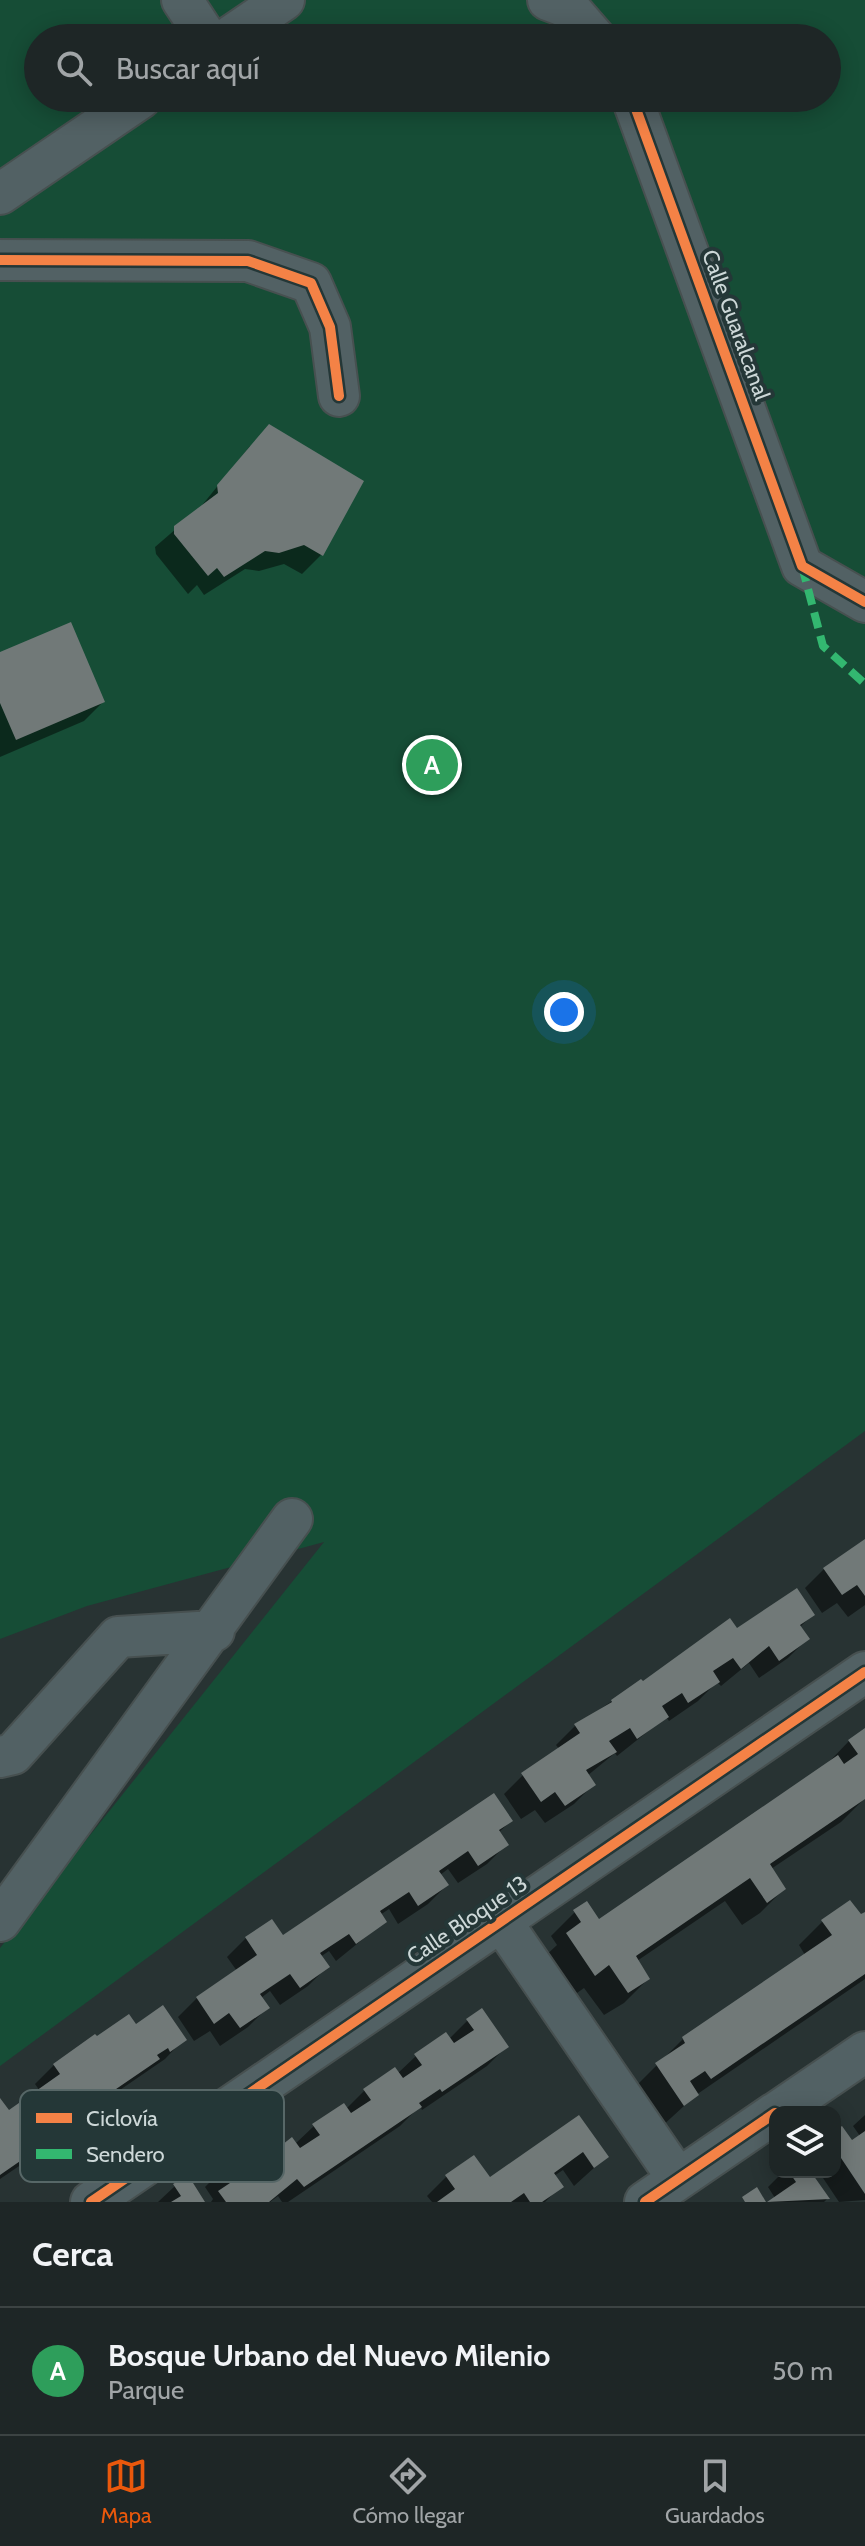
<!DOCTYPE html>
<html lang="es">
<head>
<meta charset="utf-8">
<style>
	:root { --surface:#1e2626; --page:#2b3232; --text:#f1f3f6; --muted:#a1a5a7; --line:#3c4343; --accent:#ea580c }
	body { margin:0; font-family:Cabin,sans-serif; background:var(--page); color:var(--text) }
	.controls { position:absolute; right:24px; bottom:24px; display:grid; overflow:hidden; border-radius:16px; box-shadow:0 4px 20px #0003 }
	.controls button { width:72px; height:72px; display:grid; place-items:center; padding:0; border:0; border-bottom:2px solid var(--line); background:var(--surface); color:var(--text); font:40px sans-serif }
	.you { position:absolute; left:564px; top:1012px; width:28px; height:28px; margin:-20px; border:6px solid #fff; border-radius:50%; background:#1a73e8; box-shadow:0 0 0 12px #1a73e833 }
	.badge { display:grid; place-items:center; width:52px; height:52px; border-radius:50%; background:var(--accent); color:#fff; font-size:26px; font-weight:700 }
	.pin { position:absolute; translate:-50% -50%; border:4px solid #fff; box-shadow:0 2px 8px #0006 }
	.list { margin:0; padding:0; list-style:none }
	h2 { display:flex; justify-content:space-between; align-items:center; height:104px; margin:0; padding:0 32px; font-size:34px }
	h2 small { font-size:26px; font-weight:400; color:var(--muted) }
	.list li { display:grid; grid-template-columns:52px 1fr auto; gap:24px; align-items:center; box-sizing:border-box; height:128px; padding:0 32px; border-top:2px solid var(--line) }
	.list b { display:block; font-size:30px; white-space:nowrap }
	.list p { margin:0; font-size:26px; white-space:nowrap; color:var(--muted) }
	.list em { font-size:26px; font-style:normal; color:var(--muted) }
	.icon { flex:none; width:44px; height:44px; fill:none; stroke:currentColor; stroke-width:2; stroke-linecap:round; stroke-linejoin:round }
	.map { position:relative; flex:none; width:865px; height:2202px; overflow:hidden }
	.search { position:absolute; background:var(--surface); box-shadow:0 4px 20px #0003; left:24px; right:24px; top:24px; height:88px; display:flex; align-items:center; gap:20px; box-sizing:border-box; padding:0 28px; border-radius:44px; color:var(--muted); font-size:30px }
	.sheet { height:232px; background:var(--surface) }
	nav { display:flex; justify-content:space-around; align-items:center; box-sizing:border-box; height:112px; border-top:2px solid var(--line); background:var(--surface); font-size:22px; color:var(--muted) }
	nav a { display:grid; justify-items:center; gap:4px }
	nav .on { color:var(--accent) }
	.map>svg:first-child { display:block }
</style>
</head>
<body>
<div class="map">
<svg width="865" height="2202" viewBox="0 0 865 2202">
	<rect width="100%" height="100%" fill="#283333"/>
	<!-- green -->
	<path fill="#164d36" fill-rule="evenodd" d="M0,0H865V1431L0,2066V1948L324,1542L87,1606L0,1639ZM38,38H827V98H38Z"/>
	<!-- shadow -->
	<path fill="#0007" d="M250,446L362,481L321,555L302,574L284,564L259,571L245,569L204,595L197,585L188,594L156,554L155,547L199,509Z
		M0,654L103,702L84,721L0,757Z
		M865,1541V1605L848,1617L837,1603L822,1613L805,1588L824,1569Z
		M812,1615L799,1628L807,1639L788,1658L759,1678L749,1663L721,1686L717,1682L698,1701L669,1721L666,1717L617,1756L615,1753L587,1776L593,1785L574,1804L545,1823L535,1810L521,1819L504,1794L523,1775L560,1750L556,1745L575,1726L612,1701L736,1631Z
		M865,1732V1798L841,1822L771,1869L784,1889L760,1913L742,1925L725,1901L637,1961L648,1979L624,2003L604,2015L584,1988L570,1998L543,1958L557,1945L551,1936L575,1912L599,1921L826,1765L849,1741Z
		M511,1821L498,1833L506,1845L487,1864L458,1883L448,1869L440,1875L447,1885L428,1904L398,1924L389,1909L380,1915L384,1922L336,1961L329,1951L320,1957L327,1967L308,1986L280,2005L270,1991L261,1998L267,2008L248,2027L220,2046L210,2031L194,2041L178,2017L197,1998L237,1971L227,1957L246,1938H283Z
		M865,1914V1979L696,2095L660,2128L633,2089L683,2039L805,1955L799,1945L823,1921Z
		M468,2020L506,2047L487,2066L422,2110L420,2106L400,2126L288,2202H282L278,2196L270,2202H211L213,2199L205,2187L224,2168L263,2162L295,2144L314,2126L346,2109L365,2090L397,2074L416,2056L449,2039Z
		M136,2026L184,2039L165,2059L50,2138L31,2158L0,2179V2101L8,2113L40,2091L35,2084L54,2065L97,2039Z
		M865,2115V2200L839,2202L819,2172H835V2133L851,2143L860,2136L853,2126Z
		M578,2117L606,2157L574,2186L563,2170L554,2176L561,2186L545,2202H432L427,2196L446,2177L490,2180Z
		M783,2172H809L827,2199L824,2202H770L775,2198L768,2187Z
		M175,2186L203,2202H158Z"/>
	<!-- building -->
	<path fill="#717978" d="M269,424L364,481L323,556L304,545L279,553L265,551L224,577L217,568L208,576L174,534V526L218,493L217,485Z
		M71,622L105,702L16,740L0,703V652Z
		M865,1539V1596L857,1585L842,1595L823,1568Z
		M797,1588L815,1615L800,1625L810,1639L779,1661L769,1646L741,1669L733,1658L713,1671L720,1682L688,1703L682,1693L662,1706L669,1717L637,1739L630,1728L609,1741L617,1752L586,1770L596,1785L565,1806L555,1792L541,1802L521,1773L580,1733L574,1724L612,1702L611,1700L641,1679L643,1681L730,1618L737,1628Z
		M865,1728V1799L770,1864L786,1889L767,1903L750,1878L636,1956L650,1979L628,1993L609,1965L595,1976L566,1933L581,1922L573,1910L587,1901L599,1919L838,1755L844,1764L858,1754L848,1740Z
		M494,1793L513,1821L499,1830L509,1845L478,1866L468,1851L439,1871L449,1885L418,1906L409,1892L380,1911L387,1922L356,1944L349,1934L320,1953L330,1967L300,1988L290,1974L260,1994L270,2008L240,2028L229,2013L214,2024L196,1997L257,1955L245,1937L272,1919L283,1935Z
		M850,1900L861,1914L865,1912V1974L711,2079L705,2071L690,2081L699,2095L684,2106L655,2063L685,2043L682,2037L832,1935L821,1920Z
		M163,2005L187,2040L170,2052L168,2048L157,2055L160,2059L59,2128L54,2121L44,2127L52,2139L0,2175V2098L9,2110L60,2074L53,2064L95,2034L97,2036L129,2014L136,2024Z
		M482,2008L509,2047L442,2092L440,2089L419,2103L422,2107L304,2187L297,2179L269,2202H226L218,2191L233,2181L222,2167L253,2146L263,2160L292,2137L300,2148L320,2135L312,2124L344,2103L351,2113L371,2100L363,2089L395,2067L403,2078L422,2065L414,2054L446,2032L454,2043L474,2030L466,2019Z
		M579,2115L609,2157L594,2168L583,2152L554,2173L564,2187L542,2202H530L524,2193L511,2202H437L455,2189L445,2175L474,2155L490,2177Z
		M842,2126L852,2140L865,2131V2194L835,2149V2131Z
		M789,2172H811L830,2199L767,2202L796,2182Z
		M188,2175L205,2202H171L181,2196L173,2184Z
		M757,2187L766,2202H745L742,2197Z"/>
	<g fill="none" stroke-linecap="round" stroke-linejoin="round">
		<defs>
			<path id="minor" d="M182,0L207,38
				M548,0L569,8L595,38
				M228,38L284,0
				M632,98L802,566L865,602
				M0,194L141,98
				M0,260L248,261L311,283L330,327L339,396
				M0,1757L13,1754L118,1637L214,1631
				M0,1921L292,1519
				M501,1921L678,2179
				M777,2112L865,2052
				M91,2202L865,1672
				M645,2202L775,2113"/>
		</defs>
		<!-- minor casing -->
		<use href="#minor" stroke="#475050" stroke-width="44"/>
		<!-- minor -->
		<use href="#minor" stroke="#526164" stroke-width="40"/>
		<!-- quiet -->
		<path stroke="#33b770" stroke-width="8" stroke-dasharray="16 8" stroke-linecap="butt" d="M802,566L823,646L865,684"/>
		<defs>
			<path id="cycleway" d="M632,98L802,566L865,602
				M0,260L248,261L311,283L330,327L339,396
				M91,2202L865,1672
				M645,2202L775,2113"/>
		</defs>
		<!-- cycleway casing -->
		<use href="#cycleway" stroke="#243737" stroke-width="15"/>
		<!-- cycleway -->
		<use href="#cycleway" stroke="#f48246" stroke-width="10"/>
	</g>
	<g text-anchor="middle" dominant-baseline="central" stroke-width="8" stroke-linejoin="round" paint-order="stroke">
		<!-- street labels -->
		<g font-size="22" fill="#cdd8d8" stroke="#243737">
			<text transform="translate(736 325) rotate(70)">Calle Guaralcanal</text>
			<text transform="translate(467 1920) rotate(-34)">Calle Bloque 13</text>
		</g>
	</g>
	<!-- legend -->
	<rect x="20" y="2090" width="264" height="92" rx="12" fill="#243737" stroke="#576767" stroke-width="2"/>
	<rect x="36" y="2113" width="36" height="10" fill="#f48246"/>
	<rect x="36" y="2149" width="36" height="10" fill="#33b770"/>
	<g font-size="22" fill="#cdd8d8">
		<text x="86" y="2126">Ciclovía</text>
		<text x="86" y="2162">Sendero</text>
	</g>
</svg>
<div class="controls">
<button><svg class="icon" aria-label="layers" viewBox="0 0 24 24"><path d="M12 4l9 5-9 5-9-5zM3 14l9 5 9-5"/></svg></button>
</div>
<div class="you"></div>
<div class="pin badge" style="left:432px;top:765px;background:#2e9e5b">A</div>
<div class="search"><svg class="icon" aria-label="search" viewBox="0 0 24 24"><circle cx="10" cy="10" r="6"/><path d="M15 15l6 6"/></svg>Buscar aquí</div>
</div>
<section class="sheet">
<h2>Cerca<small></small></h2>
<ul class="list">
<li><span class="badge" style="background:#2e9e5b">A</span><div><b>Bosque Urbano del Nuevo Milenio</b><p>Parque</p></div><em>50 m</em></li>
</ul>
</section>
<nav>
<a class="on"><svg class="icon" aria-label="map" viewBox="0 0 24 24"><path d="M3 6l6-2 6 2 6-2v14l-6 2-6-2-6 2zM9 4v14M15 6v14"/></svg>Mapa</a>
<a><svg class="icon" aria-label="directions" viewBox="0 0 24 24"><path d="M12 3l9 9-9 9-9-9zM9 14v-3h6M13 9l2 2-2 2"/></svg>Cómo llegar</a>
<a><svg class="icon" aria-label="saved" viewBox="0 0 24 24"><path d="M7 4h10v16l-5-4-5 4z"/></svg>Guardados</a>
</nav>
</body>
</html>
